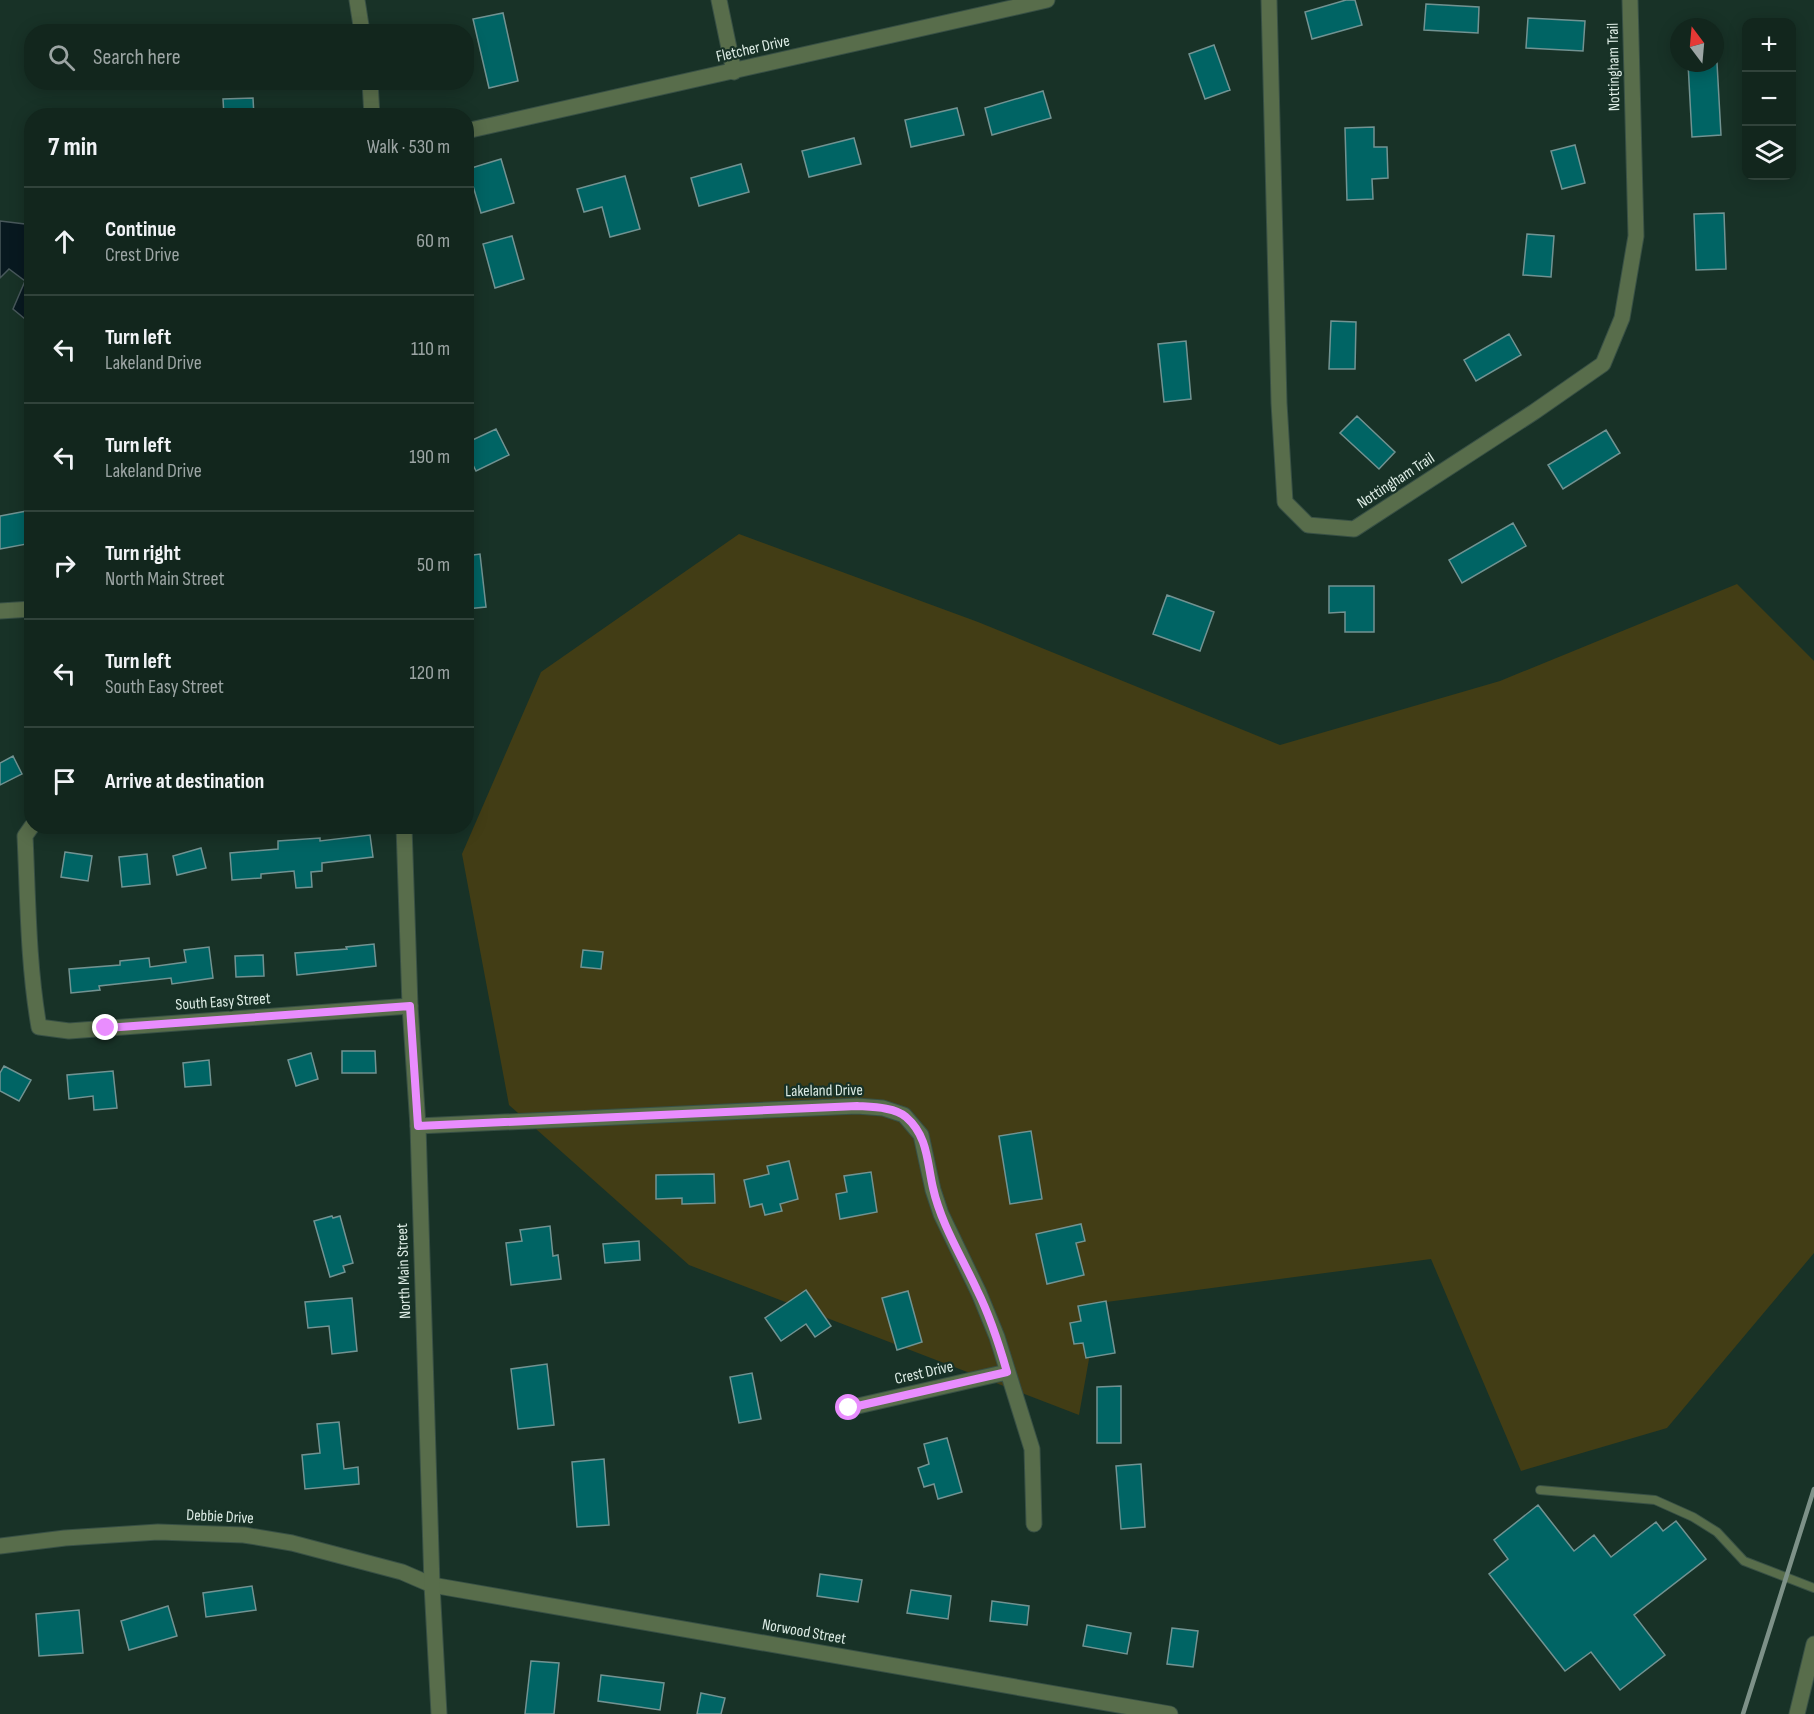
<!DOCTYPE html>
<html lang="en">
<head>
<meta charset="utf-8">
<style>
	:root { --surface:#12261d; --page:#1f322a; --text:#f1f3f6; --muted:#9ca5a4; --line:#31433b }
	body { margin:0; font-family:"Sofia Sans Condensed",sans-serif; background:var(--page); color:var(--text) }
	.controls { position:absolute; right:18px; top:18px; display:grid; overflow:hidden; border-radius:12px; box-shadow:0 3px 15px #0003 }
	.controls button { width:54px; height:54px; display:grid; place-items:center; padding:0; border:0; border-bottom:2px solid var(--line); background:var(--surface); color:var(--text); font:30px sans-serif }
	.compass { position:absolute; left:1670px; top:18px; width:54px; height:54px; border-radius:50%; background:var(--surface); box-shadow:0 3px 15px #0003; rotate:344deg }
	.stop { position:absolute; width:18px; height:18px; margin:-14px; border:4px solid #e98dfe; border-radius:50%; background:#fff }
	.stop.end { background:#e98dfe; border-color:#fff; box-shadow:0 2px 6px #0008 }
	.list { margin:0; padding:0; list-style:none }
	h2 { display:flex; justify-content:space-between; align-items:center; height:78px; margin:0; padding:0 24px; font-size:26px }
	h2 small { font-size:20px; font-weight:400; color:var(--muted) }
	.list li { display:grid; grid-template-columns:39px 1fr auto; gap:18px; align-items:center; box-sizing:border-box; height:108px; padding:0 24px; border-top:2px solid var(--line) }
	.list b { display:block; font-size:22px; white-space:nowrap }
	.list p { margin:0; font-size:20px; white-space:nowrap; color:var(--muted) }
	.list em { font-size:20px; font-style:normal; color:var(--muted) }
	.icon { flex:none; width:33px; height:33px; fill:none; stroke:currentColor; stroke-width:2; stroke-linecap:round; stroke-linejoin:round }
	.map { position:relative; flex:none; width:1814px; height:1714px; overflow:hidden }
	.search { position:absolute; background:var(--surface); box-shadow:0 3px 15px #0003; left:24px; top:24px; width:450px; height:66px; display:flex; align-items:center; gap:15px; box-sizing:border-box; padding:0 21px; border-radius:24px; color:var(--muted); font-size:22px }
	.panel { position:absolute; background:var(--surface); box-shadow:0 3px 15px #0003; left:24px; top:108px; width:450px; height:726px; border-radius:24px }
	.map>svg:first-child { display:block }
</style>
</head>
<body>
<div class="map">
<svg width="1814" height="1714" viewBox="0 0 1814 1714">
	<rect width="100%" height="100%" fill="#183227"/>
	<!-- green -->
	<path fill="#423d15" d="M739,534L978,622L1280,745L1500,681L1737,584L1814,661V1253L1667,1428L1521,1471L1431,1259L1099,1303L1079,1415L689,1265L509,1105L462,854L541,672Z"/>
	<!-- water -->
	<path fill="#081920" stroke="#48585b" stroke-width="1.5" d="M0,221L25,224L31,234V324L13,309L25,281L9,269L0,278Z"/>
	<!-- building -->
	<path fill="#006464" stroke="#719392" stroke-width="1.5" d="M1346,0H1355L1362,25L1312,39L1305,12Z
		M1426,4L1479,7L1478,33L1424,30Z
		M503,13L518,81L489,88L473,19Z
		M1528,18L1585,21L1583,51L1526,48Z
		M1214,45L1230,90L1205,99L1189,54Z
		M1688,63H1717L1721,135L1692,137Z
		M1043,91L1051,118L992,135L985,108Z
		M253,98L254,116H224L223,99Z
		M957,108L964,135L911,147L905,120Z
		M1374,127V147H1387L1388,178L1372,179L1373,199L1347,200L1345,128Z
		M854,138L861,164L809,177L802,151Z
		M1575,145L1585,183L1562,189L1551,151Z
		M501,159L514,203L481,213L468,169Z
		M741,164L749,192L699,206L691,178Z
		M625,176L640,229L610,237L602,207L584,212L577,189Z
		M1724,213L1726,269L1696,270L1694,214Z
		M1527,234L1554,236L1551,277L1523,275Z
		M512,236L524,279L495,288L483,244Z
		M1331,321L1356,322L1355,369H1329Z
		M1509,334L1521,355L1476,381L1464,360Z
		M1186,341L1191,399L1164,402L1158,344Z
		M1357,416L1395,452L1379,469L1340,433Z
		M496,429L509,455L476,471L466,451V443Z
		M1606,430L1620,453L1563,489L1548,465Z
		M32,510V543L0,549V516Z
		M1513,523L1526,546L1462,583L1449,560Z
		M480,554L486,607L466,609V556Z
		M1329,586H1374V632H1345V612L1329,613Z
		M1167,595L1214,612L1200,651L1153,634Z
		M13,756L22,774L0,785V763Z
		M370,835L373,857L322,863V871L311,872L312,887L296,888L294,871L261,874V878L232,880L230,853L278,849V841L320,838V841Z
		M201,848L206,868L177,875L173,856Z
		M65,852L92,856L88,881L61,877Z
		M147,854L150,884L122,887L119,857Z
		M374,944L376,966L297,975L295,953L347,949L346,947Z
		M209,947L213,978L172,984L171,978L99,986L100,990L71,993L69,969L120,965V961L149,958L150,967L186,962L184,950Z
		M583,950L603,952L601,969L581,967Z
		M263,955L264,976L236,977L235,956Z
		M342,1051H375L376,1073H342Z
		M311,1053L318,1079L296,1086L288,1060Z
		M209,1060L211,1085L185,1087L183,1063Z
		M4,1066L31,1080L19,1101L0,1091V1073Z
		M113,1071L117,1108L94,1110L93,1096L69,1099L67,1075Z
		M1031,1131L1042,1199L1010,1204L999,1136Z
		M789,1161L798,1199L780,1204L782,1211L765,1215L762,1204L750,1207L744,1180L769,1174L767,1166Z
		M871,1172L877,1212L840,1219L836,1194L847,1192L844,1176Z
		M714,1174L715,1203L682,1204V1198L656,1199V1175Z
		M332,1216L333,1218L340,1216L353,1263L343,1266L345,1272L330,1277L314,1221Z
		M1081,1224L1085,1241L1076,1243L1084,1275L1047,1284L1036,1234Z
		M550,1226L553,1256L558,1255L561,1279L511,1285L506,1243L522,1241L520,1230Z
		M639,1241L640,1260L605,1263L603,1244Z
		M806,1290L831,1326L815,1337L806,1324L781,1341L765,1318Z
		M908,1291L922,1342L897,1350L882,1298Z
		M352,1298L357,1351L332,1354L329,1326L308,1328L305,1302Z
		M1106,1301L1115,1353L1086,1358L1083,1343L1074,1344L1070,1323L1081,1321L1078,1306Z
		M547,1364L554,1425L518,1429L511,1369Z
		M752,1373L761,1419L739,1423L730,1377Z
		M1121,1386V1443H1097V1387Z
		M339,1422L344,1469L358,1467L359,1484L305,1489L302,1455L320,1453L317,1424Z
		M947,1438L962,1492L938,1499L934,1484L924,1487L918,1468L929,1464L924,1444Z
		M604,1459L609,1525L577,1527L572,1462Z
		M1141,1464L1145,1527L1121,1529L1116,1466Z
		M1538,1505L1574,1551L1594,1535L1611,1557L1656,1522L1663,1531L1676,1521L1706,1559L1634,1615L1665,1655L1620,1690L1591,1652L1565,1671L1489,1574L1508,1559L1494,1540Z
		M820,1574L862,1580L858,1602L817,1596Z
		M252,1586L256,1610L206,1617L203,1593Z
		M911,1590L951,1596L948,1619L907,1613Z
		M992,1601L1029,1606L1027,1625L990,1621Z
		M168,1606L177,1636L129,1650L121,1621Z
		M79,1610L83,1653L39,1656L36,1614Z
		M1087,1625L1131,1633L1127,1654L1083,1646Z
		M1172,1628L1198,1631L1193,1667L1167,1664Z
		M531,1661L559,1663L554,1714H525Z
		M601,1675L664,1683L660,1710L598,1701Z
		M701,1693L725,1698L721,1714H697Z"/>
	<g fill="none" stroke-linecap="round" stroke-linejoin="round">
		<defs>
			<path id="service" d="M1540,1490L1655,1500L1693,1517L1717,1532L1744,1561L1814,1588"/>
			<path id="minor" d="M719,0L734,72
				M1269,0L1279,403L1285,502L1308,525L1354,529L1534,412L1603,364L1622,318L1636,236L1630,0
				M466,131L1047,0
				M0,611L32,609
				M32,826L25,836C28,900 28,964 39,1027L69,1031L410,1006
				M418,1126L857,1106L883,1108L904,1115L921,1135L933,1190L941,1214L979,1293L997,1337L1032,1449L1034,1524
				M849,1408L1007,1372
				M0,1546L65,1538L158,1532L244,1535L292,1543L402,1572L432,1585L1170,1714
				M1797,1714L1814,1644"/>
			<path id="tertiary" d="M357,0L362,32
				M370,82L372,116
				M404,826L410,1006L418,1126L432,1585L439,1714"/>
		</defs>
		<!-- service casing -->
		<use href="#service" stroke="#385045" stroke-width="10"/>
		<!-- minor casing -->
		<use href="#minor" stroke="#385045" stroke-width="17"/>
		<!-- tertiary casing -->
		<use href="#tertiary" stroke="#385045" stroke-width="17"/>
		<!-- service -->
		<use href="#service" stroke="#586d4b" stroke-width="8"/>
		<!-- minor -->
		<use href="#minor" stroke="#586d4b" stroke-width="15"/>
		<!-- tertiary -->
		<use href="#tertiary" stroke="#586d4b" stroke-width="15"/>
		<!-- rail -->
		<path stroke="#7d9188" stroke-width="4.5" d="M1743,1714L1814,1489"/>
	</g>
	<g fill="none" stroke-linecap="round" stroke-linejoin="round">
		<!-- route -->
		<path stroke="#e98dfe" stroke-width="8" d="M106,1028L410,1006L418,1126L857,1106C871,1107 895,1107 906,1117C928,1136 927,1162 933,1188C941,1224 962,1257 977,1290C990,1316 999,1344 1007,1372L849,1408"/>
	</g>
	<g text-anchor="middle" dominant-baseline="central" stroke-width="4.5" stroke-linejoin="round" paint-order="stroke">
		<!-- street labels -->
		<g font-size="16" fill="#ddece5" stroke="#183227">
			<text transform="translate(753 49) rotate(-13)">Fletcher Drive</text>
			<text transform="translate(1614 67) rotate(-91)">Nottingham Trail</text>
			<text transform="translate(1396 481) rotate(-33)">Nottingham Trail</text>
			<text transform="translate(223 1002) rotate(-4)">South Easy Street</text>
			<text transform="translate(824 1091) rotate(-1)">Lakeland Drive</text>
			<text transform="translate(404 1271) rotate(-92)">North Main Street</text>
			<text transform="translate(924 1373) rotate(-13)">Crest Drive</text>
			<text transform="translate(220 1517) rotate(3)">Debbie Drive</text>
			<text transform="translate(804 1632) rotate(10)">Norwood Street</text>
		</g>
	</g>
</svg>
<div class="controls">
<button>+</button>
<button>−</button>
<button><svg class="icon" aria-label="layers" viewBox="0 0 24 24"><path d="M12 4l9 5-9 5-9-5zM3 14l9 5 9-5"/></svg></button>
</div>
<svg class="compass" viewBox="-18 -18 36 36"><path d="M0-13l5 13h-10z" fill="#e53935"/><path d="M0 13l5-13h-10z" fill="#9ca5a4"/></svg>
<div class="stop" style="left:849px;top:1408px"></div>
<div class="stop end" style="left:106px;top:1028px"></div>
<div class="search"><svg class="icon" aria-label="search" viewBox="0 0 24 24"><circle cx="10" cy="10" r="6"/><path d="M15 15l6 6"/></svg>Search here</div>
<section class="panel">
<h2>7 min<small>Walk · 530 m</small></h2>
<ul class="list">
<li><svg class="icon" aria-label="ahead" viewBox="0 0 24 24"><path d="M12 20V5M6 11l6-6 6 6"/></svg><div><b>Continue</b><p>Crest Drive</p></div><em>60 m</em></li>
<li><svg class="icon" aria-label="left" viewBox="0 0 24 24"><path d="M17 20v-9H6M10 6l-5 5 5 5"/></svg><div><b>Turn left</b><p>Lakeland Drive</p></div><em>110 m</em></li>
<li><svg class="icon" aria-label="left" viewBox="0 0 24 24"><path d="M17 20v-9H6M10 6l-5 5 5 5"/></svg><div><b>Turn left</b><p>Lakeland Drive</p></div><em>190 m</em></li>
<li><svg class="icon" aria-label="right" viewBox="0 0 24 24"><path d="M7 20v-9h11M14 6l5 5-5 5"/></svg><div><b>Turn right</b><p>North Main Street</p></div><em>50 m</em></li>
<li><svg class="icon" aria-label="left" viewBox="0 0 24 24"><path d="M17 20v-9H6M10 6l-5 5 5 5"/></svg><div><b>Turn left</b><p>South Easy Street</p></div><em>120 m</em></li>
<li><svg class="icon" aria-label="arrive" viewBox="0 0 24 24"><path d="M6 21V4h12l-3 4 3 4H6"/></svg><div><b>Arrive at destination</b></div></li>
</ul>
</section>
</div>
</body>
</html>
